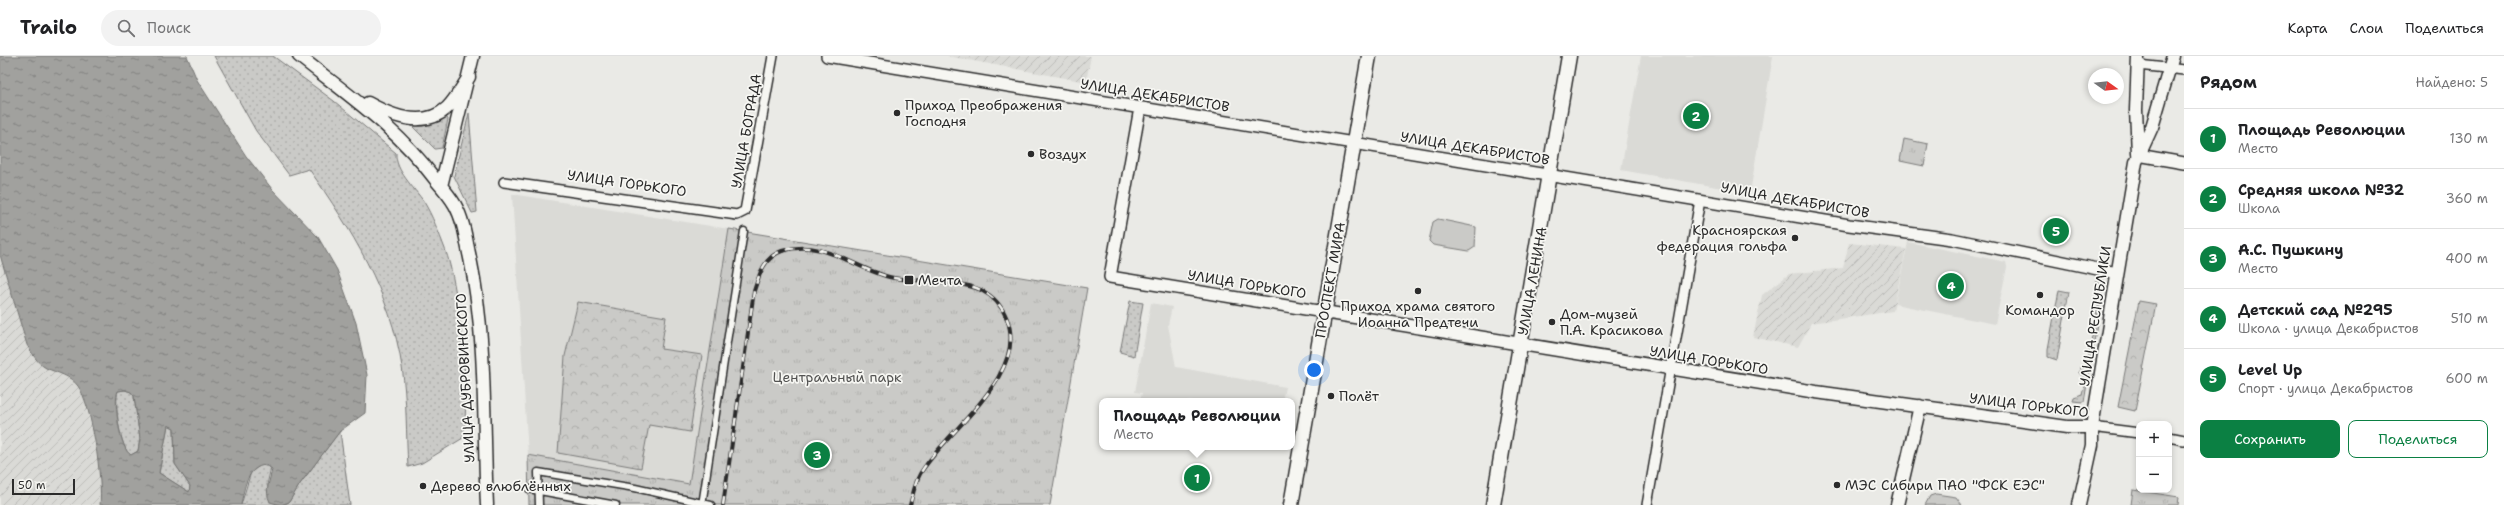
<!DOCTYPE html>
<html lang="ru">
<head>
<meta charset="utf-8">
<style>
	:root { --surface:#fff; --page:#f2f2f2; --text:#202124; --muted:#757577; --line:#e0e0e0; --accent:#0b8043 }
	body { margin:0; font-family:"Shantell Sans",sans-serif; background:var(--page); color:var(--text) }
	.controls { position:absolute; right:12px; bottom:12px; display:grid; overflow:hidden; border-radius:8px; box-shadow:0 2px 6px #0003 }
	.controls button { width:36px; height:36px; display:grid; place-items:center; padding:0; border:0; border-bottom:1px solid var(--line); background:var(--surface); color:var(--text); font:20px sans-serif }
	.compass { position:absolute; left:2088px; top:12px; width:36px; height:36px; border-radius:50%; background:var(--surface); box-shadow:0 2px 6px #0003; rotate:105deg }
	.scale { position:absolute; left:12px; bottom:10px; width:63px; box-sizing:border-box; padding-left:4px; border:2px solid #2b2b2b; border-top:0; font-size:11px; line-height:14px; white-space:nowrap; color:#2b2b2b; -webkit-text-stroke:3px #f6f6f2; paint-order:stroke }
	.you { position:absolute; left:1314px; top:314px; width:14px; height:14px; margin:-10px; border:3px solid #fff; border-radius:50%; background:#1a73e8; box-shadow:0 0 0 6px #1a73e833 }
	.badge { display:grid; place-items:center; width:26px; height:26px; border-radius:50%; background:var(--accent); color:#fff; font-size:13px; font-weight:700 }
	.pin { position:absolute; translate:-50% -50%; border:2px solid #fff; box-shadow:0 1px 4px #0006 }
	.popup { position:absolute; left:1099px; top:342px; width:196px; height:52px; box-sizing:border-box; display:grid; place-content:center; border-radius:8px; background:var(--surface); filter:drop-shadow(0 1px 3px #0005); font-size:13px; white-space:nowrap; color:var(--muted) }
	.popup b { font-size:15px; color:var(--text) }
	.popup::after { content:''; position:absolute; left:50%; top:100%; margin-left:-8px; border:8px solid transparent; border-top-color:var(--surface) }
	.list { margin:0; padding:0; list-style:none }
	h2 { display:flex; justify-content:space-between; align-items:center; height:52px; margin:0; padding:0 16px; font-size:17px }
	h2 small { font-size:13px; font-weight:400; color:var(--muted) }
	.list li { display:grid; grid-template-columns:26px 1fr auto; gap:12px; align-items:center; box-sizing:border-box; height:60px; padding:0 16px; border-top:1px solid var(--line) }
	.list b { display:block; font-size:15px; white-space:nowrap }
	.list p { margin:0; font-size:13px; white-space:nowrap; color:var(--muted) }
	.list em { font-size:13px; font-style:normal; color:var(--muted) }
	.actions { display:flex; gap:8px; padding:12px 16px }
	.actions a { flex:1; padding:9px 0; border:1px solid var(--accent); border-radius:8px; text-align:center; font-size:14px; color:var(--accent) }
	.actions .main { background:var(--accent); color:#fff }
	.icon { flex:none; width:22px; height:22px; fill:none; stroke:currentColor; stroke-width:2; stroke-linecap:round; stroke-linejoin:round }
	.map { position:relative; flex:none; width:2184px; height:449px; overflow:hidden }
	header { display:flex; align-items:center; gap:24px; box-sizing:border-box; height:56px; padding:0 20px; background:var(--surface); border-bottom:1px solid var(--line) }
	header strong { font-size:19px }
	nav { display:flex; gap:22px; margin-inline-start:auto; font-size:14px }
	.search { width:280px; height:36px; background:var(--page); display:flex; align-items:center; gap:10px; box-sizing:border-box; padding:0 14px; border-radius:22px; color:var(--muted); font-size:15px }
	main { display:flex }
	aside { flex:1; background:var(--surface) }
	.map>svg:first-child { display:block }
</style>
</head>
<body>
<header>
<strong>Trailo</strong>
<div class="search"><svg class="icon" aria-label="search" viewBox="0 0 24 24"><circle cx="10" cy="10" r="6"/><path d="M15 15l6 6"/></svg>Поиск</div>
<nav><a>Карта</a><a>Слои</a><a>Поделиться</a></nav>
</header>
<main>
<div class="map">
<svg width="2184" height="449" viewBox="0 0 2184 449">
	<defs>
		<pattern id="industrial-furrows" width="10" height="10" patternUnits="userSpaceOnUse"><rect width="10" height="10" fill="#dadad6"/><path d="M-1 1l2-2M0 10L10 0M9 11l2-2" fill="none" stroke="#bbbbb8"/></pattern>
		<pattern id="grass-dots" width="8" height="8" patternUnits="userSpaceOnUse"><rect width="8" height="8" fill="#cacac7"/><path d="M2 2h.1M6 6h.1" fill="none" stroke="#aeaeab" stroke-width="1.8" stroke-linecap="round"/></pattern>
		<pattern id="forest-crowns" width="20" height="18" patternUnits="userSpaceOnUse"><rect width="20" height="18" fill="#cacac7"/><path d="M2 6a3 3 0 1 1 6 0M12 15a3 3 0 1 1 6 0" fill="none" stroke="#aeaeab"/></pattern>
		<pattern id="park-tufts" width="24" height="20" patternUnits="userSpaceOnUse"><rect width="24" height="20" fill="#cacac7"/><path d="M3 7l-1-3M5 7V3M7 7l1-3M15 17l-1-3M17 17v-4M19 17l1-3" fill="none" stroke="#aeaeab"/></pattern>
		<pattern id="water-ripples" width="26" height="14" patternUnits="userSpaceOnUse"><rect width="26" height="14" fill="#a1a19e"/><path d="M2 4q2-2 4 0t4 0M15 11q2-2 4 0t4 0" fill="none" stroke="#838381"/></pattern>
	</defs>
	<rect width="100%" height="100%" fill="#eaeae6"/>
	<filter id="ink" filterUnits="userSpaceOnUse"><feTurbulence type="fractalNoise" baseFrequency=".025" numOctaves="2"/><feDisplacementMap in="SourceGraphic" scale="8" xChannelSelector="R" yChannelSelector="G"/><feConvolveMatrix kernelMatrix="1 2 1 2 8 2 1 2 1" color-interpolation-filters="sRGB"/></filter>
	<g filter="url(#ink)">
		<!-- built -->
		<path fill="#dadad6" d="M1641,0H1773L1750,137L1621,114Z
			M512,138L729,173L689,428L528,399Z
			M1908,186L2006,206L2007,211L1995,268L1895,248Z
			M1151,247L1172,251L1168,269L1176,311L1285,331L1282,345H1140L1142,337L1135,336Z"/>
		<!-- industrial -->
		<path fill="url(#industrial-furrows)" d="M947,0H1091L1086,26Z
			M1849,187L1906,193L1893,255L1811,267L1798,291L1753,281L1762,239L1789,218L1843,212Z
			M0,199L27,289L33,300L46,311L67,320L78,330L83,340L92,373L100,420V449H0Z"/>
		<!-- grass -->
		<path fill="url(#grass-dots)" stroke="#7a7a79" d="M214,0H273L334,45L396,97C395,115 414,131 424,146C432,159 439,177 445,193C459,228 471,344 463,382L422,407L408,411C406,378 407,344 402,311C391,237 351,173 309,113L289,119L256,75Z
			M469,57L477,156L472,157L454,120Z
			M444,60L448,63L442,92L435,93L412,70Z
			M2099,221L2104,225L2084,346L2073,345L2074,341L2082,338L2086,322L2079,317L2080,311H2086L2102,229L2096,227Z
			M2059,234L2069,236L2057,304L2048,301V293Z
			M1130,245L1143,247L1134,300L1120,296Z
			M125,334L131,336L134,340L140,383L138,395L131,399C120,394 114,346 118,335Z
			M168,369L174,372L175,408L190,430L189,436L159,417Z
			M340,375L350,449H283L289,446L300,428Z
			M261,409L271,411L267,429L276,448L281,449H241L251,416Z"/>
		<!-- forest -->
		<path fill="url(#forest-crowns)" stroke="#7a7a79" d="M2139,245L2156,248L2135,355L2118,351Z
			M578,246L666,261L661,293L702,299L690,376L649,369L641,412L558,397L565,300Z"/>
		<!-- park -->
		<path fill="url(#park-tufts)" stroke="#7a7a79" d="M1904,83L1928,88L1924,110L1900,105Z
			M729,173L1087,232L1050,449H529L528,399L689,428Z
			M2133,434L2179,441L2178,449H2131Z"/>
		<!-- pitch -->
		<path fill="#cacac7" stroke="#7a7a79" d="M1438,163L1476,171L1475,191L1469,195L1433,189L1429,185L1433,166Z
			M1936,438L1956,441L1962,449H1925L1930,440Z"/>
		<!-- water -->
		<path fill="url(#water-ripples)" stroke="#727270" fill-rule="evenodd" d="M0,0H187L197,24L246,100L272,133L318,181L337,214L356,267L367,319L365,357L340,375L300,428L289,446L281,449L270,446C264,434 270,426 272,413L266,409C247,410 244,433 241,449H100C103,425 92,349 78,330C70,319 57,317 46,312C37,307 32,297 27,289L0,199ZM125,334L131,336L134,340L140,383L138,395L131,399C120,394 113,345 118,335ZM168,369L174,372L175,408L190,430L189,436L159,417Z"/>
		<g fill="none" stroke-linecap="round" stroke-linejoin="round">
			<defs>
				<path id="pedestrian" d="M529,433L616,449
					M539,449L538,416L635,432L711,449
					M702,449L744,175"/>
				<path id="minor" d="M2138,9L2184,14
					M504,126L737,159L745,155L773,0
					M2092,371L2139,377
					M2169,381L2184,384
					M1647,449L1700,144"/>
				<path id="tertiary" d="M827,0L1849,169L1952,183L2117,217
					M1140,52L1110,221L1324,256
					M2138,99L2184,107"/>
				<path id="secondary" d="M299,0C349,40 396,71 435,123C442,131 450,140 455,149C464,165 466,184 470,202C487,282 483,367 487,449
					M2138,0L2136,54L2138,97
					M368,47C391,60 424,73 447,52C456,43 462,31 469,21
					M441,130L473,0
					M1324,256L1816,336L2067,371H2092
					M1897,449L1920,350
					M2079,449L2092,389V371L2136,106L2152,71L2173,0"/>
				<path id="primary" d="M1291,449L1369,0
					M1493,449L1569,0"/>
			</defs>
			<!-- pedestrian casing -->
			<use href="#pedestrian" stroke="#2b2b2b" stroke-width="9"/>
			<!-- minor casing -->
			<use href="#minor" stroke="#2b2b2b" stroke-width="12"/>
			<!-- tertiary casing -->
			<use href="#tertiary" stroke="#2b2b2b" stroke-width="14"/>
			<!-- secondary casing -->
			<use href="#secondary" stroke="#2b2b2b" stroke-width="15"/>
			<!-- primary casing -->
			<use href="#primary" stroke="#2b2b2b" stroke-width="17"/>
			<!-- pedestrian -->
			<use href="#pedestrian" stroke="#f6f6f2" stroke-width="6"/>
			<!-- minor -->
			<use href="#minor" stroke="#f6f6f2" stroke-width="9"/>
			<!-- tertiary -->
			<use href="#tertiary" stroke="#f6f6f2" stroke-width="11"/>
			<!-- secondary -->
			<use href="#secondary" stroke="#f6f6f2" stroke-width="12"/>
			<!-- primary -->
			<use href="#primary" stroke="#f6f6f2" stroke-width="14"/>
			<defs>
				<path id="rail" d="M723,449L754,235C759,219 764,201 782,195C824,181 856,215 894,222C919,226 960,224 981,234C993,240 1002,250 1007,263C1029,320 944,376 920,418C915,427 913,438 910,449"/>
			</defs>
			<!-- rail casing -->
			<use href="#rail" stroke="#2b2b2b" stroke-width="4"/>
			<!-- rail -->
			<use href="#rail" stroke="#f6f6f2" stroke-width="2.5" stroke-dasharray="8" stroke-linecap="butt"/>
		</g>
	</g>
	<!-- markers -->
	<g fill="#2b2b2b" stroke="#f6f6f2" stroke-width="1.5">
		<circle cx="897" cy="57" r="4"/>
		<circle cx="1031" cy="98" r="4"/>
		<circle cx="1795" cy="182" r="4"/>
		<rect x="904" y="219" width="10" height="10" rx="2"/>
		<circle cx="1418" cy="235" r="4"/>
		<circle cx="2040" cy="239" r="4"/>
		<circle cx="1552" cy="266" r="4"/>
		<circle cx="1331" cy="340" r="4"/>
		<circle cx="1837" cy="429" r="4"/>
		<circle cx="423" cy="430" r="4"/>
	</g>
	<g text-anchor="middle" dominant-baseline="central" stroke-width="3.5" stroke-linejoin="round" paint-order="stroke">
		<!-- street labels -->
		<g font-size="14" fill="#2b2b2b" stroke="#f6f6f2">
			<text transform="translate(1155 39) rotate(9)">УЛИЦА ДЕКАБРИСТОВ</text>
			<text transform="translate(746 75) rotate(-80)">УЛИЦА БОГРАДА</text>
			<text transform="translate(1475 92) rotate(9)">УЛИЦА ДЕКАБРИСТОВ</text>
			<text transform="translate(627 127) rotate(8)">УЛИЦА ГОРЬКОГО</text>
			<text transform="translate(1795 144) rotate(10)">УЛИЦА ДЕКАБРИСТОВ</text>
			<text transform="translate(1330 224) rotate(-80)">ПРОСПЕКТ МИРА</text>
			<text transform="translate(1532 225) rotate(-80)">УЛИЦА ЛЕНИНА</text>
			<text transform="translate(1247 228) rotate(9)">УЛИЦА ГОРЬКОГО</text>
			<text transform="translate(2095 260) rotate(-81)">УЛИЦА РЕСПУБЛИКИ</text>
			<text transform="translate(1709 304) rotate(9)">УЛИЦА ГОРЬКОГО</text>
			<text transform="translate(465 322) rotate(-93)">УЛИЦА ДУБРОВИНСКОГО</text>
			<text transform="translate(2029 349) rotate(7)">УЛИЦА ГОРЬКОГО</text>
		</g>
		<!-- poi labels -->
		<g font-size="14" fill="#2b2b2b" stroke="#f6f6f2" text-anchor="start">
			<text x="905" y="49">Приход Преображения<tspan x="905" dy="16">Господня</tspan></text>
			<text x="1039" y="98">Воздух</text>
			<text x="1787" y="174" text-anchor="end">Красноярская<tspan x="1787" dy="16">федерация гольфа</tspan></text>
			<text x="918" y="224">Мечта</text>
			<text x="1418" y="250" text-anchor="middle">Приход храма святого<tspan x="1418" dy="16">Иоанна Предтечи</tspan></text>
			<text x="2040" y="254" text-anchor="middle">Командор</text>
			<text x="1560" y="258">Дом-музей<tspan x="1560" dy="16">П.А. Красикова</tspan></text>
			<text x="1339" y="340">Полёт</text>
			<text x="1845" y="429">МЭС Сибири ПАО "ФСК ЕЭС"</text>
			<text x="431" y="430">Дерево влюблённых</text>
		</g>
		<!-- park labels -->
		<g font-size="14" fill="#535352" stroke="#f6f6f2">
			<text x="837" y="321">Центральный парк</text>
		</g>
	</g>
</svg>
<div class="controls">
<button>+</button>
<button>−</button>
</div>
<svg class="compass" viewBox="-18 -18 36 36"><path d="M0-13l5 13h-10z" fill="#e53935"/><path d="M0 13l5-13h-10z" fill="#757577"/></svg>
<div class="scale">50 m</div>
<div class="you"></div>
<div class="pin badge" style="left:1197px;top:422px">1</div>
<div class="popup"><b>Площадь Революции</b>Место</div>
<div class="pin badge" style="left:1696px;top:60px">2</div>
<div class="pin badge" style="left:817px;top:399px">3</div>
<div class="pin badge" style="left:1951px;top:230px">4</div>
<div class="pin badge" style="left:2056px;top:175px">5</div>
</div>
<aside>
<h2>Рядом<small>Найдено: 5</small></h2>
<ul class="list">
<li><span class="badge">1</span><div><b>Площадь Революции</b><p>Место</p></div><em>130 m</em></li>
<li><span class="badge">2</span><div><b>Средняя школа №32</b><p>Школа</p></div><em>360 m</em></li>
<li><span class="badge">3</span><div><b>А.С. Пушкину</b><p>Место</p></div><em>400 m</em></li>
<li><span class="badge">4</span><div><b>Детский сад №295</b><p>Школа · улица Декабристов</p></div><em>510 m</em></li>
<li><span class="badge">5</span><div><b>Level Up</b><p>Спорт · улица Декабристов</p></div><em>600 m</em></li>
</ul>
<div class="actions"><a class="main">Сохранить</a><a>Поделиться</a></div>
</aside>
</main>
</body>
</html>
